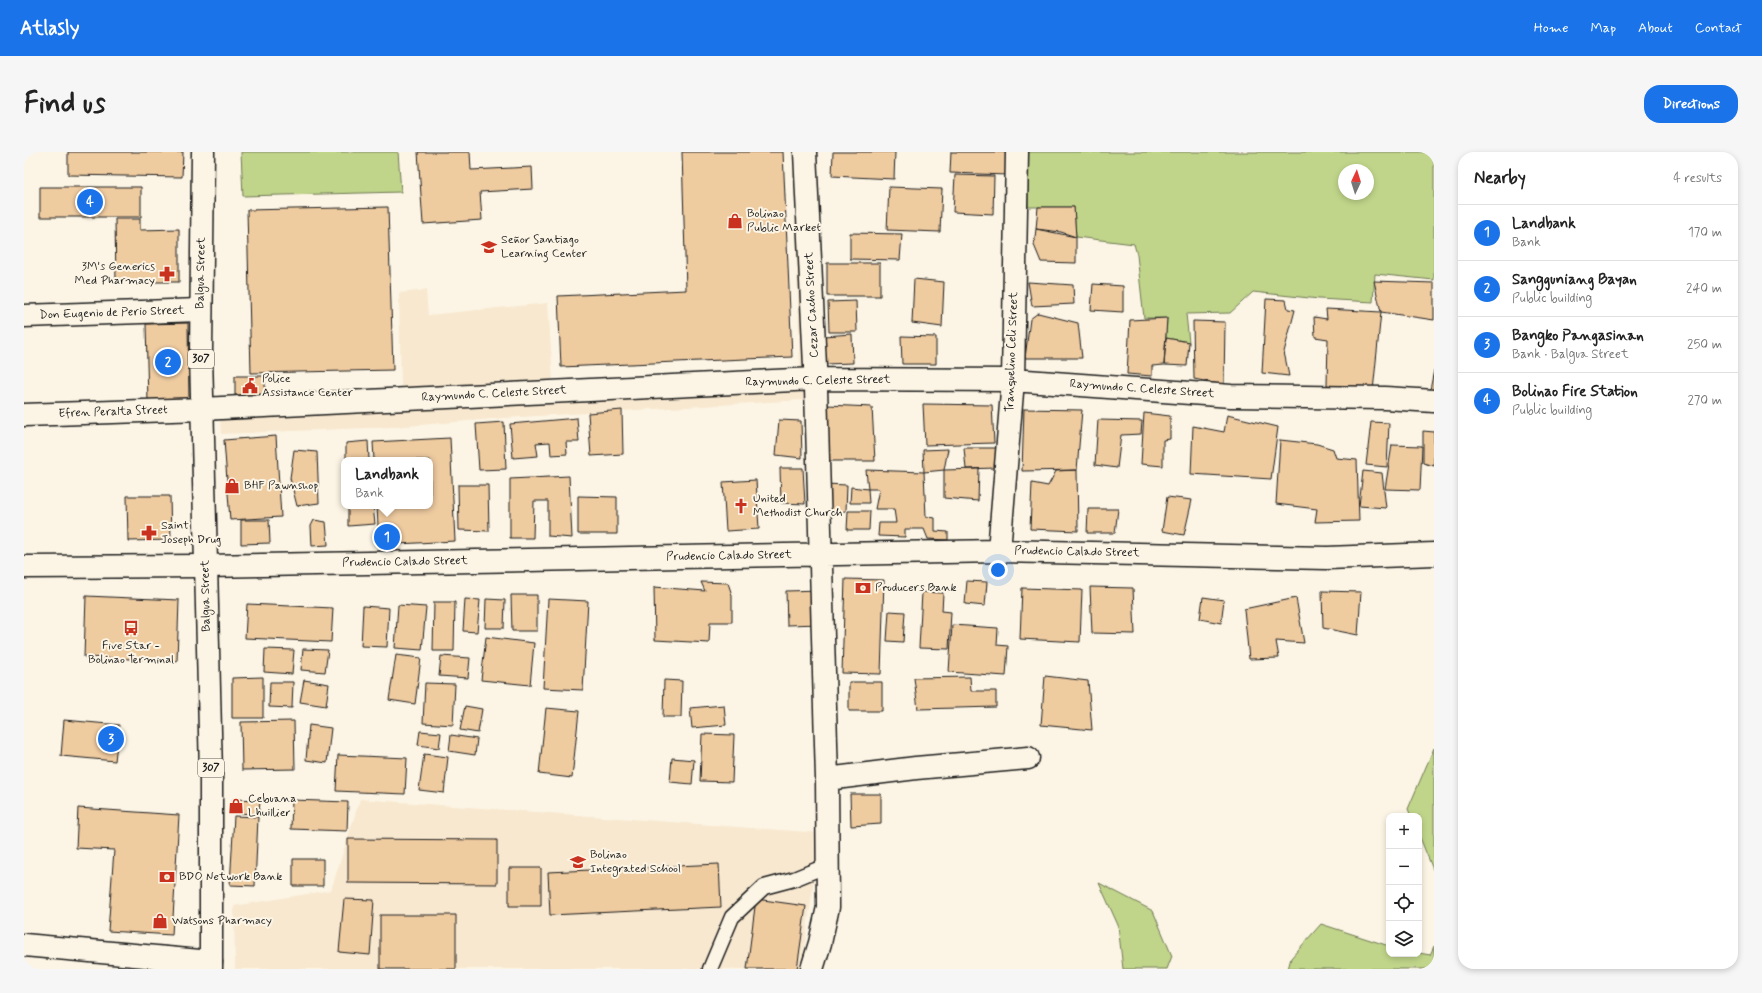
<!DOCTYPE html>
<html lang="en">
<head>
<meta charset="utf-8">
<style>
	:root { --surface:#fff; --page:#f6f6f6; --text:#222; --muted:#767676; --line:#e0e0e0; --accent:#1a73e8 }
	body { margin:0; font-family:Mynerve,sans-serif; background:var(--page); color:var(--text) }
	.controls { position:absolute; right:12px; bottom:12px; display:grid; overflow:hidden; border-radius:8px; box-shadow:0 2px 6px #0003 }
	.controls button { width:36px; height:36px; display:grid; place-items:center; padding:0; border:0; border-bottom:1px solid var(--line); background:var(--surface); color:var(--text); font:20px sans-serif }
	.compass { position:absolute; left:1314px; top:12px; width:36px; height:36px; border-radius:50%; background:var(--surface); box-shadow:0 2px 6px #0003; rotate:4deg }
	.you { position:absolute; left:974px; top:418px; width:14px; height:14px; margin:-10px; border:3px solid #fff; border-radius:50%; background:#1a73e8; box-shadow:0 0 0 6px #1a73e833 }
	.badge { display:grid; place-items:center; width:26px; height:26px; border-radius:50%; background:var(--accent); color:#fff; font-size:13px; font-weight:700 }
	.pin { position:absolute; translate:-50% -50%; border:2px solid #fff; box-shadow:0 1px 4px #0006 }
	.popup { position:absolute; left:317px; top:305px; width:92px; height:52px; box-sizing:border-box; display:grid; place-content:center; border-radius:8px; background:var(--surface); filter:drop-shadow(0 1px 3px #0005); font-size:13px; white-space:nowrap; color:var(--muted) }
	.popup b { font-size:15px; color:var(--text) }
	.popup::after { content:''; position:absolute; left:50%; top:100%; margin-left:-8px; border:8px solid transparent; border-top-color:var(--surface) }
	.list { margin:0; padding:0; list-style:none }
	h2 { display:flex; justify-content:space-between; align-items:center; height:52px; margin:0; padding:0 16px; font-size:17px }
	h2 small { font-size:13px; font-weight:400; color:var(--muted) }
	.list li { display:grid; grid-template-columns:26px 1fr auto; gap:12px; align-items:center; box-sizing:border-box; height:56px; padding:0 16px; border-top:1px solid var(--line) }
	.list b { display:block; font-size:15px; white-space:nowrap }
	.list p { margin:0; font-size:13px; white-space:nowrap; color:var(--muted) }
	.list em { font-size:13px; font-style:normal; color:var(--muted) }
	.icon { flex:none; width:22px; height:22px; fill:none; stroke:currentColor; stroke-width:2; stroke-linecap:round; stroke-linejoin:round }
	.map { position:relative; flex:none; width:1410px; height:817px; overflow:hidden; border-radius:16px }
	header { display:flex; align-items:center; gap:24px; box-sizing:border-box; height:56px; padding:0 20px; background:var(--accent); color:#fff }
	header strong { font-size:19px }
	nav { display:flex; gap:22px; margin-inline-start:auto; font-size:14px }
	.intro { display:flex; align-items:center; justify-content:space-between; box-sizing:border-box; height:96px; padding:0 24px }
	h1 { margin:0; font-size:28px }
	.button { padding:10px 18px; border-radius:16px; background:var(--accent); color:#fff; font-size:14px; font-weight:700 }
	main { display:flex; gap:24px; padding:0 24px }
	aside { flex:1; background:var(--surface); border-radius:16px; box-shadow:0 2px 6px #0003 }
	.map>svg:first-child { display:block }
</style>
</head>
<body>
<header>
<strong>Atlasly</strong>
<nav><a>Home</a><a>Map</a><a>About</a><a>Contact</a></nav>
</header>
<div class="intro"><h1>Find us</h1><a class="button">Directions</a></div>
<main>
<div class="map">
<svg width="1410" height="817" viewBox="0 0 1410 817">
	<rect width="100%" height="100%" fill="#fcf5e5"/>
	<filter id="ink" filterUnits="userSpaceOnUse"><feTurbulence type="fractalNoise" baseFrequency=".025" numOctaves="2"/><feDisplacementMap in="SourceGraphic" scale="8" xChannelSelector="R" yChannelSelector="G"/><feConvolveMatrix kernelMatrix="1 2 1 2 8 2 1 2 1" color-interpolation-filters="sRGB"/></filter>
	<g filter="url(#ink)">
		<!-- built -->
		<path fill="#f8e8d0" d="M769,0H791L796,220L974,219L977,241L894,238L799,240L788,390L780,248L481,266L371,275L197,282L196,264L377,237L375,141L402,138L404,163L524,151L529,228L527,230L776,216Z
			M336,647L797,681L777,817H211L210,754L307,738Z"/>
		<!-- green -->
		<path fill="#c0d58a" stroke="#6e7853" fill-rule="evenodd" d="M217,0H374L377,40L219,44Z
			M1004,0H1410V128L1351,122L1349,150L1295,147L1229,140L1206,161L1162,162L1165,190L1142,186L1143,166H1120L1113,103L1110,92L1052,85L1050,55H1004ZM1320,18H1344V42H1320Z
			M1410,596V720L1395,683V664H1387L1384,657Z
			M1075,731L1129,759L1148,804L1143,817H1099L1094,773Z
			M1297,772L1365,794V802H1395V801L1406,803L1410,794V817H1264L1267,806Z"/>
		<!-- building -->
		<path fill="#efcba0" stroke="#1c1c1c" d="M44,0H159L158,25L44,23Z
			M394,0H446L447,18L508,15L509,37L456,40L458,68L399,72Z
			M658,0H759L768,205L537,215L534,144L662,138Z
			M809,0H871L870,27L808,24Z
			M927,0H985L984,23L926,21Z
			M931,23L970,24L969,62L929,60Z
			M16,35H117V65H16Z
			M865,35L918,37L916,80L863,78Z
			M364,55L369,218L227,221L223,58Z
			M1014,55H1050L1052,85L1037,80L1012,77Z
			M91,67H116V78L155,77V130H92Z
			M1012,77L1052,85V111L1017,110L1010,93Z
			M826,81L878,82L876,108L826,107Z
			M803,111H856V144H803Z
			M890,127L920,130L918,175L888,171Z
			M1350,129L1410,131V168L1357,160Z
			M1004,130L1049,133L1050,152L1008,154Z
			M1069,132L1099,134V160L1067,158Z
			M1242,147L1262,148L1264,157L1271,158L1260,200L1265,224L1238,221Z
			M832,149L833,180H805L804,150Z
			M1302,157L1357,160L1349,239L1303,233L1304,187L1291,185L1290,165L1303,167Z
			M1014,161L1054,171L1058,206H1001L1006,167Z
			M1143,166L1140,213L1128,214V224L1103,222L1106,168Z
			M1169,169L1201,170L1200,233L1170,227Z
			M164,171L165,249L124,250L122,172Z
			M828,182L829,211L801,212L800,184Z
			M877,184L912,185V212H878Z
			M1142,186L1165,190L1163,214L1140,213Z
			M1410,218V238H1406Z
			M211,224H241V243H211Z
			M899,252L968,253L970,291L901,293Z
			M803,253L848,255L851,309H805Z
			M1000,257L1058,258L1053,318L998,319Z
			M598,258L599,302L567,304L564,261Z
			M1120,261L1146,264V287L1139,288V314L1117,312Z
			M1203,263L1254,275L1247,327L1167,322L1169,274L1200,280Z
			M553,266L555,290H542L543,302L527,303L526,290L512,291L514,304L489,306L486,272Z
			M755,268L777,269L778,306L752,303Z
			M1074,268L1118,269L1117,282L1097,283L1093,316L1071,313Z
			M480,270L482,317L455,318L452,272Z
			M1347,270L1365,271L1363,315L1342,313Z
			M1399,279L1410,280V314L1399,311Z
			M252,284L257,365L206,368L200,288Z
			M426,286L431,389L355,393L353,354H406V308H350L349,290Z
			M1256,288L1293,292L1309,297L1312,306L1333,308L1335,369L1291,370L1293,357L1252,352Z
			M344,289L345,308H322V291Z
			M1368,293L1398,294L1396,338L1361,337Z
			M940,296H972L971,316L942,317Z
			M924,297L920,318L900,320L899,298Z
			M270,298L293,300L295,351L273,354L266,326Z
			M756,316H779L781,352L757,351Z
			M955,317L954,349L920,346V318Z
			M842,318L900,320L902,365L911,366V379L924,380V388L904,387L900,377H881V385L854,384L855,371H872L870,357H851L855,337H844Z
			M1053,318L1054,379L1006,377L1008,331L1024,334L1032,319Z
			M1339,319L1358,321L1362,356L1335,354Z
			M545,324L548,386L524,384V349H510L509,386H486V327Z
			M732,328L735,377L702,379L699,330Z
			M801,332L823,333L822,359L802,361Z
			M434,333H464L465,379L435,378Z
			M827,335L844,337L845,351H826Z
			M103,344H146L147,388L104,389Z
			M554,344L593,345V382H554Z
			M1143,345L1168,348L1160,383L1138,379Z
			M324,354H349L351,372L324,374Z
			M1064,357H1094L1091,381H1063Z
			M824,359H846L845,378H823Z
			M217,368H245L246,391L217,392Z
			M290,368L302,370L304,393L288,394L287,374Z
			M821,427L860,428L857,522L818,521Z
			M943,429L963,430L961,454L941,452Z
			M677,430L704,431L708,443V470H686L685,491L631,488L630,435L681,439Z
			M1066,435L1109,436L1111,482L1068,481Z
			M998,436L1058,438L1056,490L996,487Z
			M797,438L798,472L763,473L762,439Z
			M1298,439L1337,440L1334,483L1299,476Z
			M898,440L919,441L918,459L927,460L925,497L895,496Z
			M487,443H513V479H488Z
			M62,444L155,448L153,509L60,505Z
			M1179,445L1200,448L1197,471L1176,467Z
			M1272,446L1280,491L1252,489L1255,506L1225,507L1220,457Z
			M441,447L456,448L453,480L439,479Z
			M462,447L481,448L480,476H461Z
			M524,447L564,449L559,538L519,536Z
			M410,450H431L430,499H409Z
			M223,452L309,456L307,490L221,486Z
			M374,453L402,455L398,498L371,496Z
			M339,454L365,456L363,495L337,494Z
			M865,459L881,460L879,490L863,489Z
			M928,473L974,476L973,493L984,494L982,524L925,520Z
			M462,485L510,491L506,533L457,528Z
			M241,497L270,498L268,522L240,520Z
			M279,497L304,498L301,520L277,518Z
			M372,503L397,506L391,552L365,548Z
			M417,504L446,506L444,526L415,524Z
			M1021,524L1064,529L1068,578L1017,573Z
			M239,525V566H208V526Z
			M946,525L947,539H972V555L894,557L890,526Z
			M280,528L305,532L302,554L276,550Z
			M640,528L658,529L657,565H639Z
			M246,530H269L268,556L245,555Z
			M825,530H858V559H825Z
			M401,531L431,532L429,573L399,571Z
			M700,553L702,573L668,576L666,556Z
			M441,554L458,557L454,581L436,578Z
			M522,556L555,559L548,626L515,622Z
			M40,568L95,573L91,609L37,604Z
			M270,569L271,617L218,618L217,570Z
			M285,573L307,576L303,611L282,608Z
			M396,579L417,581L415,596L394,593Z
			M678,582L710,583L708,630L676,629Z
			M427,583L453,587L451,603L425,599Z
			M400,602L424,605L420,641L395,638Z
			M314,603L383,606L381,642L312,639Z
			M648,606L670,608L668,632L646,630Z
			M826,642H857V672L827,674Z
			M209,647L236,648L235,662L208,661Z
			M268,648L324,650L323,679L267,677Z
			M54,656L155,663L148,783L84,779L90,698L52,696Z
			M210,664L234,665L231,734L206,733Z
			M324,687L473,688V732L324,731Z
			M269,707H299V734H269Z
			M695,712L697,755L526,763L524,720Z
			M485,716H517V754H485Z
			M320,747L350,748L346,803L315,800Z
			M732,747L782,754L773,817H723Z
			M356,763H432V817H356Z"/>
		<g fill="none" stroke-linecap="round" stroke-linejoin="round">
			<defs>
				<path id="lane" d="M686,817L708,765L740,735L770,727L804,713"/>
				<path id="street" d="M781,0L792,236L803,627L804,755L796,791L788,817
					M0,164L176,158
					M0,263L178,257L791,227L989,228L1207,244L1361,246L1410,249
					M975,399L989,228L993,0
					M0,415L182,414L975,399L1303,406L1410,402
					M803,627L892,616L1004,606
					M0,793L187,810"/>
				<path id="primary" d="M179,0L177,202L187,622V817"/>
			</defs>
			<!-- lane casing -->
			<use href="#lane" stroke="#1c1c1c" stroke-width="17"/>
			<!-- street casing -->
			<use href="#street" stroke="#1c1c1c" stroke-width="25"/>
			<!-- primary casing -->
			<use href="#primary" stroke="#1c1c1c" stroke-width="25"/>
			<!-- lane -->
			<use href="#lane" stroke="#fcf5e5" stroke-width="14"/>
			<!-- street -->
			<use href="#street" stroke="#fcf5e5" stroke-width="22"/>
			<!-- primary -->
			<use href="#primary" stroke="#fcf5e5" stroke-width="22"/>
		</g>
	</g>
	<!-- icons -->
	<defs>
		<symbol id="shop-bare" viewBox="-9 -9 18 18"><path d="M-5-2.5h2.3a2.7 3.5 0 0 1 5.4 0H5L5.5 6h-11ZM-1.5-2.5h3a1.5 2.3 0 0 0-3 0Z" fill="#c8321e" stroke="#fcf5e5" stroke-width="2.5" paint-order="stroke"/></symbol>
		<symbol id="school-bare" viewBox="-9 -9 18 18"><path d="M0-5L7-2L0 1L-7-2ZM-4 1L0 2.5L4 1V4Q0 6-4 4Z" fill="#c8321e" stroke="#fcf5e5" stroke-width="2.5" paint-order="stroke"/></symbol>
		<symbol id="pharmacy-bare" viewBox="-9 -9 18 18"><path d="M-2-6h4v4h4v4h-4v4h-4v-4h-4v-4h4Z" fill="#c8321e" stroke="#fcf5e5" stroke-width="2.5" paint-order="stroke"/></symbol>
		<symbol id="civic-bare" viewBox="-9 -9 18 18"><path d="M-.6-6.5H3V-4.5H.6V-3L4-1V1h2V6H-6V1h2V-1L-.6-3ZM-1.2 2.5V6h2.4V2.5Z" fill="#c8321e" stroke="#fcf5e5" stroke-width="2.5" paint-order="stroke"/></symbol>
		<symbol id="church-bare" viewBox="-9 -9 18 18"><path d="M-1.2-6h2.4v3.5h3.3v2.4h-3.3V6h-2.4V-.1h-3.3v-2.4h3.3Z" fill="#c8321e" stroke="#fcf5e5" stroke-width="2.5" paint-order="stroke"/></symbol>
		<symbol id="bank-bare" viewBox="-9 -9 18 18"><path d="M-6-4H6V4H-6ZM0-2.3a2.3 2.3 0 1 0 0 4.6a2.3 2.3 0 1 0 0-4.6Z" fill="#c8321e" stroke="#fcf5e5" stroke-width="2.5" paint-order="stroke"/></symbol>
		<symbol id="bus-bare" viewBox="-9 -9 18 18"><path d="M-5-6H5V4H4V6H2V4H-2V6H-4V4H-5ZM-3.5-4V0h7V-4ZM-3.5 1.2v1.5H-2V1.2ZM2 1.2v1.5H3.5V1.2Z" fill="#c8321e" stroke="#fcf5e5" stroke-width="2.5" paint-order="stroke"/></symbol>
	</defs>
	<g fill-rule="evenodd">
		<use href="#shop-bare" x="700" y="58" width="22" height="22"/>
		<use href="#school-bare" x="454" y="84" width="22" height="22"/>
		<use href="#pharmacy-bare" x="132" y="111" width="22" height="22"/>
		<use href="#civic-bare" x="215" y="223" width="22" height="22"/>
		<use href="#shop-bare" x="197" y="323" width="22" height="22"/>
		<use href="#church-bare" x="706" y="343" width="22" height="22"/>
		<use href="#pharmacy-bare" x="114" y="370" width="22" height="22"/>
		<use href="#bank-bare" x="828" y="425" width="22" height="22"/>
		<use href="#bus-bare" x="96" y="465" width="22" height="22"/>
		<use href="#shop-bare" x="201" y="643" width="22" height="22"/>
		<use href="#school-bare" x="543" y="699" width="22" height="22"/>
		<use href="#bank-bare" x="132" y="714" width="22" height="22"/>
		<use href="#shop-bare" x="125" y="758" width="22" height="22"/>
	</g>
	<g text-anchor="middle" dominant-baseline="central" stroke-width="4" stroke-linejoin="round" paint-order="stroke">
		<!-- shield labels -->
		<g fill="#fcf5e5" stroke="#5f5d58" stroke-width="1">
			<rect x="164" y="198" width="26" height="18" rx="3"/>
			<rect x="174" y="607" width="26" height="18" rx="3"/>
		</g>
		<g font-size="11" font-weight="bold" fill="#1c1c1c">
			<text x="177" y="207">307</text>
			<text x="187" y="616">307</text>
		</g>
		<!-- poi labels -->
		<g font-size="12" fill="#1c1c1c" stroke="#fcf5e5" text-anchor="start">
			<text x="723" y="62">Bolinao<tspan x="723" dy="14">Public Market</tspan></text>
			<text x="477" y="88">Señor Santiago<tspan x="477" dy="14">Learning Center</tspan></text>
			<text x="131" y="115" text-anchor="end">3M's Generics<tspan x="131" dy="14">Med Pharmacy</tspan></text>
			<text x="238" y="227">Police<tspan x="238" dy="14">Assistance Center</tspan></text>
			<text x="220" y="334">BHF Pawnshop</text>
			<text x="729" y="347">United<tspan x="729" dy="14">Methodist Church</tspan></text>
			<text x="137" y="374">Saint<tspan x="137" dy="14">Joseph Drug</tspan></text>
			<text x="851" y="436">Producers Bank</text>
			<text x="107" y="494" text-anchor="middle">Five Star -<tspan x="107" dy="14">Bolinao Terminal</tspan></text>
			<text x="224" y="647">Cebuana<tspan x="224" dy="14">Lhuillier</tspan></text>
			<text x="566" y="703">Bolinao<tspan x="566" dy="14">Integrated School</tspan></text>
			<text x="155" y="725">BDO Network Bank</text>
			<text x="148" y="769">Watsons Pharmacy</text>
		</g>
		<!-- street labels -->
		<g font-size="12" fill="#1c1c1c" stroke="#fcf5e5">
			<text transform="translate(177 121) rotate(-89)">Balgua Street</text>
			<text transform="translate(788 153) rotate(-93)">Cezar Cacho Street</text>
			<text transform="translate(88 161) rotate(-2)">Don Eugenio de Perio Street</text>
			<text transform="translate(988 200) rotate(-88)">Tranquelino Celi Street</text>
			<text transform="translate(794 229) rotate(-1)">Raymundo C. Celeste Street</text>
			<text transform="translate(1118 237) rotate(4)">Raymundo C. Celeste Street</text>
			<text transform="translate(470 242) rotate(-3)">Raymundo C. Celeste Street</text>
			<text transform="translate(89 260) rotate(-2)">Efren Peralta Street</text>
			<text transform="translate(1053 400) rotate(1)">Prudencio Calado Street</text>
			<text transform="translate(705 404) rotate(-1)">Prudencio Calado Street</text>
			<text transform="translate(381 410) rotate(-1)">Prudencio Calado Street</text>
			<text transform="translate(182 444) rotate(-91)">Balgua Street</text>
		</g>
	</g>
</svg>
<div class="controls">
<button>+</button>
<button>−</button>
<button><svg class="icon" aria-label="locate" viewBox="0 0 24 24"><circle cx="12" cy="12" r="6"/><path d="M12 2v4M12 18v4M2 12h4M18 12h4"/></svg></button>
<button><svg class="icon" aria-label="layers" viewBox="0 0 24 24"><path d="M12 4l9 5-9 5-9-5zM3 14l9 5 9-5"/></svg></button>
</div>
<svg class="compass" viewBox="-18 -18 36 36"><path d="M0-13l5 13h-10z" fill="#e53935"/><path d="M0 13l5-13h-10z" fill="#767676"/></svg>
<div class="you"></div>
<div class="pin badge" style="left:363px;top:385px">1</div>
<div class="popup"><b>Landbank</b>Bank</div>
<div class="pin badge" style="left:144px;top:210px">2</div>
<div class="pin badge" style="left:87px;top:587px">3</div>
<div class="pin badge" style="left:66px;top:50px">4</div>
</div>
<aside>
<h2>Nearby<small>4 results</small></h2>
<ul class="list">
<li><span class="badge">1</span><div><b>Landbank</b><p>Bank</p></div><em>170 m</em></li>
<li><span class="badge">2</span><div><b>Sangguniang Bayan</b><p>Public building</p></div><em>240 m</em></li>
<li><span class="badge">3</span><div><b>Bangko Pangasinan</b><p>Bank · Balgua Street</p></div><em>250 m</em></li>
<li><span class="badge">4</span><div><b>Bolinao Fire Station</b><p>Public building</p></div><em>270 m</em></li>
</ul>
</aside>
</main>
</body>
</html>
